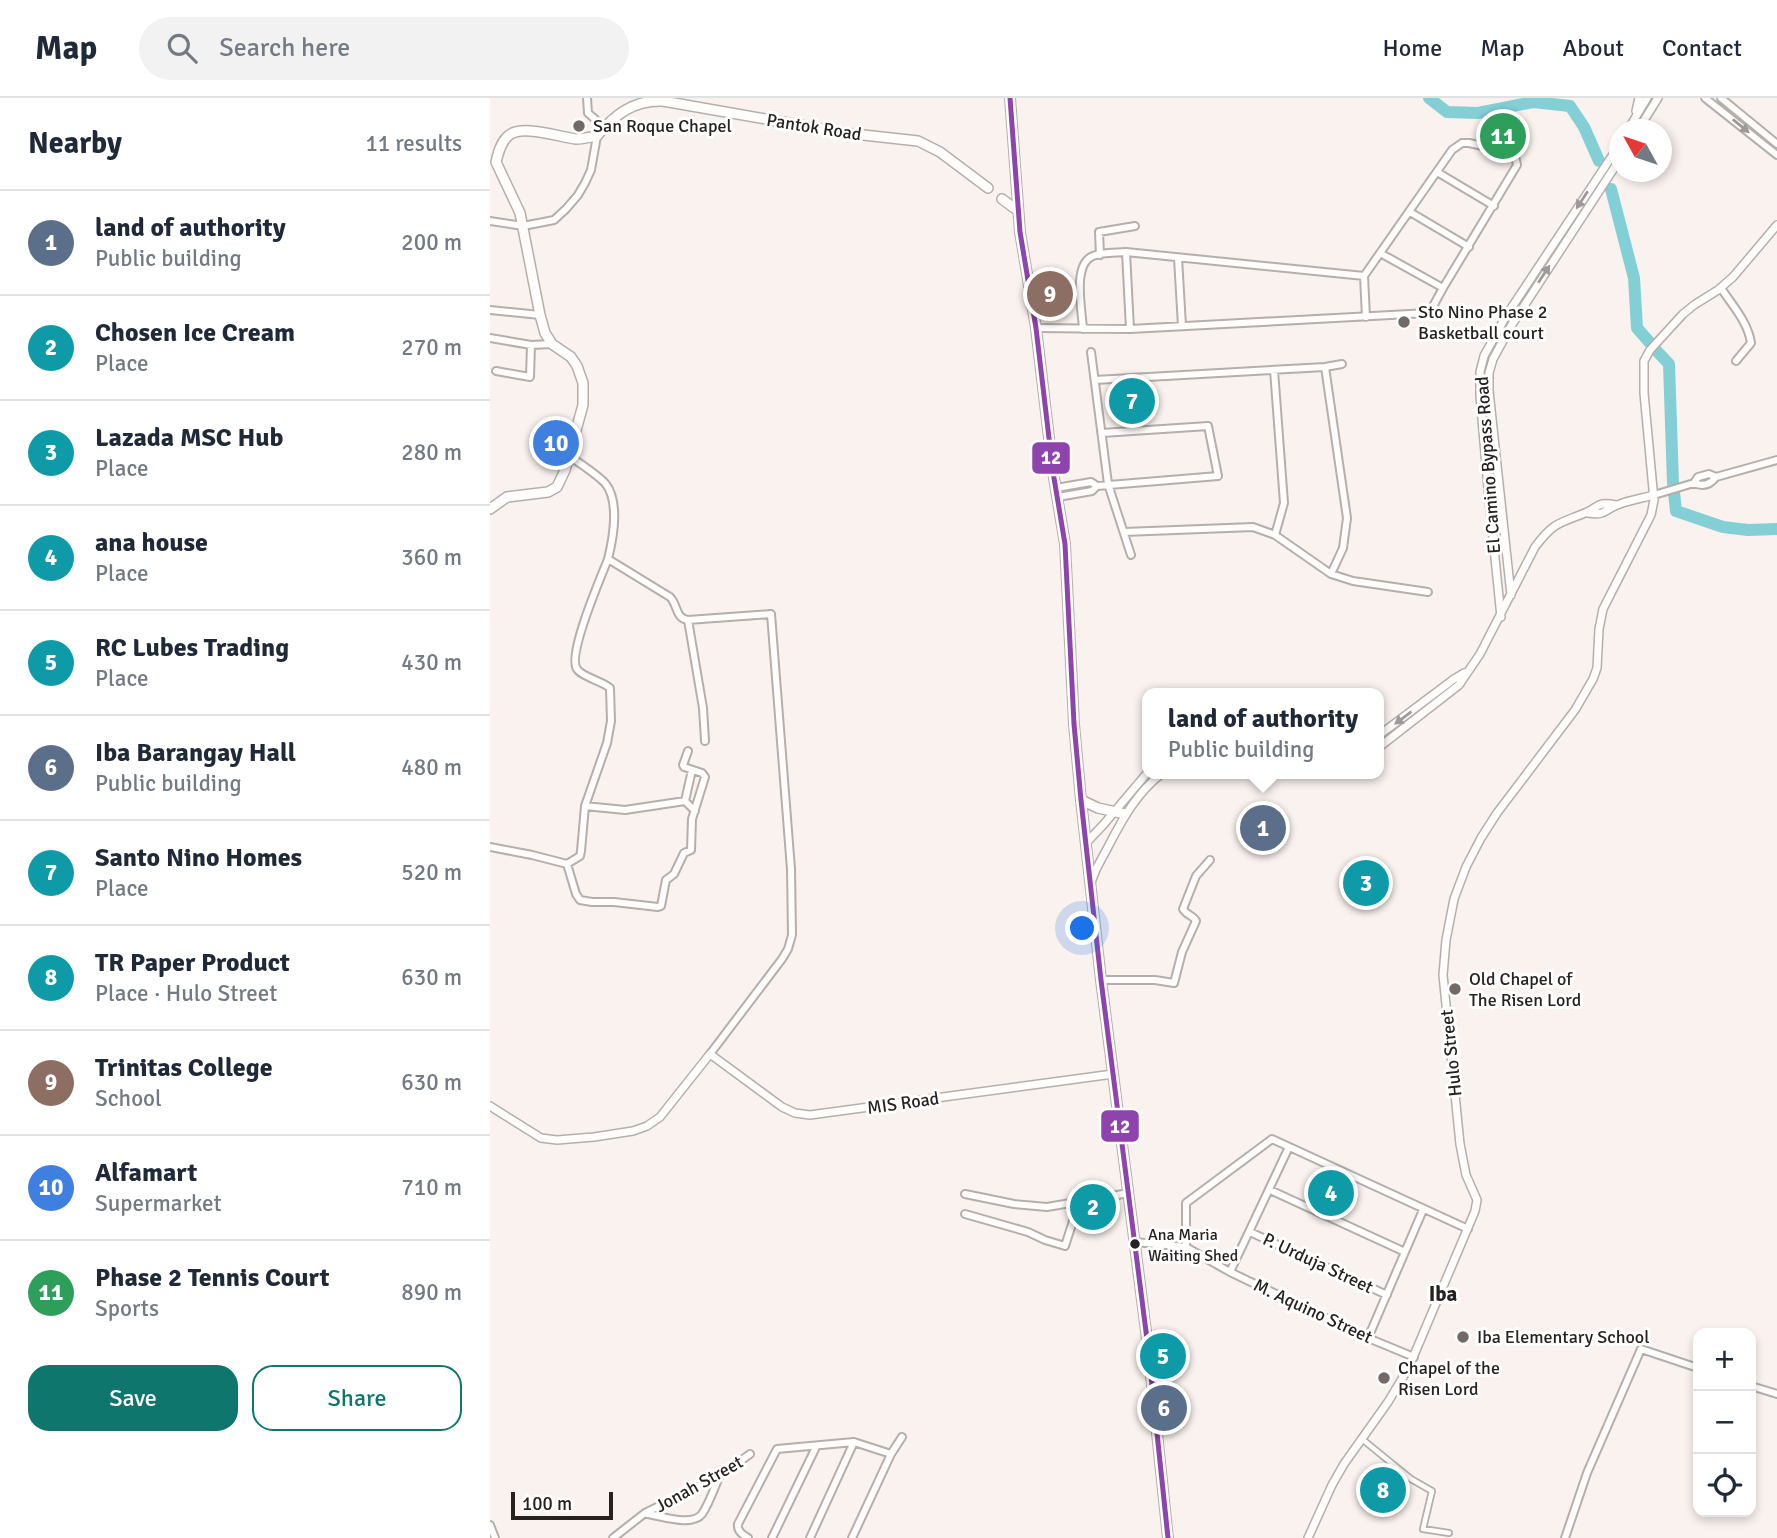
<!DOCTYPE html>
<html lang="en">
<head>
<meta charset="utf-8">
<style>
	:root { --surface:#fff; --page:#f2f2f3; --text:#1f2937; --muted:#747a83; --line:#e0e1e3; --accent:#0f766e }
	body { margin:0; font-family:Signika,sans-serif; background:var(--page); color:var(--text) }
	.controls { position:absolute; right:21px; bottom:21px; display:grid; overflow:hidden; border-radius:14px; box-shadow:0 4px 10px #0003 }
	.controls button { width:63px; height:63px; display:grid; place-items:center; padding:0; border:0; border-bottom:2px solid var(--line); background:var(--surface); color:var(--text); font:35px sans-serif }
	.compass { position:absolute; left:1119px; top:21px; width:63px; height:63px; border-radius:50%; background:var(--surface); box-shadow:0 4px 10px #0003; rotate:310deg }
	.scale { position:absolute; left:21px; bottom:18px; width:102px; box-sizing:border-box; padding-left:7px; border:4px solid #272220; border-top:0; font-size:19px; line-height:24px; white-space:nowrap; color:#272220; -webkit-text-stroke:5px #fff; paint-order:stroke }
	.you { position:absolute; left:593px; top:831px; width:24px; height:24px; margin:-18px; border:5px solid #fff; border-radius:50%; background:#1a73e8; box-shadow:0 0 0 10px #1a73e833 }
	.badge { display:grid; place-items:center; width:46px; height:46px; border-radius:50%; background:var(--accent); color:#fff; font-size:23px; font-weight:700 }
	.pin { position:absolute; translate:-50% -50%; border:4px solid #fff; box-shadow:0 2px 7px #0006 }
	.popup { position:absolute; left:652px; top:590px; width:242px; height:91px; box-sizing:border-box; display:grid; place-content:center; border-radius:14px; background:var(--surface); filter:drop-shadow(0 2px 5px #0005); font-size:23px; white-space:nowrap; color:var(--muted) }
	.popup b { font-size:26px; color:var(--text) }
	.popup::after { content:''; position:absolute; left:50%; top:100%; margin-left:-14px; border:14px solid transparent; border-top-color:var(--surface) }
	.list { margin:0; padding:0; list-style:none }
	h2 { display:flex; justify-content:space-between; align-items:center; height:91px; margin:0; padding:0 28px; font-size:30px }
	h2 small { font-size:23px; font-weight:400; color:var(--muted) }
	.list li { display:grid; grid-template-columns:46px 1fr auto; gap:21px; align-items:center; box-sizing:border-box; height:105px; padding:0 28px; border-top:2px solid var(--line) }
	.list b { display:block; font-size:26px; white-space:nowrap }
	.list p { margin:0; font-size:23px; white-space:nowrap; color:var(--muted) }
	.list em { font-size:23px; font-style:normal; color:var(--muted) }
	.actions { display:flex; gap:14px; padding:21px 28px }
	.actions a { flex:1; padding:16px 0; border:2px solid var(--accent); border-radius:21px; text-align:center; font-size:24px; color:var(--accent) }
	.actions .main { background:var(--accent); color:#fff }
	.icon { flex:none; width:38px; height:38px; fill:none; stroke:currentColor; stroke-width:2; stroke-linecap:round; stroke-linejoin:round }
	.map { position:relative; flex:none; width:1287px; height:1440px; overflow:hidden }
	header { display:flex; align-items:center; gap:42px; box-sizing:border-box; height:98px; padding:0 35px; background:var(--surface); border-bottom:2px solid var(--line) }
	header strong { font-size:33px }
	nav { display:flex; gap:38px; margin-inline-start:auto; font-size:24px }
	.search { width:490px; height:63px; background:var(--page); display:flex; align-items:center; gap:18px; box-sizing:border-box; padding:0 24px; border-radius:38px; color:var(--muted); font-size:26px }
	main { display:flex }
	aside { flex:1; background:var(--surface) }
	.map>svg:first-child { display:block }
</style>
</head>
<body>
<header>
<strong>Map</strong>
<div class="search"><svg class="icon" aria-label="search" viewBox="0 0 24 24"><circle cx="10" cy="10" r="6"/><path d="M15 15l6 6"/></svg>Search here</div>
<nav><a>Home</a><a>Map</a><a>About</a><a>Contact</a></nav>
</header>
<main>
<aside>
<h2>Nearby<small>11 results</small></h2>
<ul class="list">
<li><span class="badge" style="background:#5c6f8a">1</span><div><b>land of authority</b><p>Public building</p></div><em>200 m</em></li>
<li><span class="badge" style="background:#0f9aa8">2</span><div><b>Chosen Ice Cream</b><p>Place</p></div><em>270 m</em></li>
<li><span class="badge" style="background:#0f9aa8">3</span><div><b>Lazada MSC Hub</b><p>Place</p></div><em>280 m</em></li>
<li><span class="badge" style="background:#0f9aa8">4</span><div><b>ana house</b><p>Place</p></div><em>360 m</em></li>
<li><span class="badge" style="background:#0f9aa8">5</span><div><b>RC Lubes Trading</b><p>Place</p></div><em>430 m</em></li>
<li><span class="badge" style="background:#5c6f8a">6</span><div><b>Iba Barangay Hall</b><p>Public building</p></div><em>480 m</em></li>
<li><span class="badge" style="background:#0f9aa8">7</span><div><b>Santo Nino Homes</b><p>Place</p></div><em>520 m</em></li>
<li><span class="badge" style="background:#0f9aa8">8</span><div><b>TR Paper Product</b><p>Place · Hulo Street</p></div><em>630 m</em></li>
<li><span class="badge" style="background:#8d6e63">9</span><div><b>Trinitas College</b><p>School</p></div><em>630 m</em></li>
<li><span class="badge" style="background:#3f7fe0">10</span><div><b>Alfamart</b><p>Supermarket</p></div><em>710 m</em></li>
<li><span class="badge" style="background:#2e9e5b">11</span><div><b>Phase 2 Tennis Court</b><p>Sports</p></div><em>890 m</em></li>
</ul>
<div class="actions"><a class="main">Save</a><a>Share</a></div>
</aside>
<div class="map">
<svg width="1287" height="1440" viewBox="0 0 1287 1440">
	<rect width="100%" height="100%" fill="#faf2ee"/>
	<!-- green -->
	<path fill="#f7d9ca" d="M997,27L1031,36L1028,49L994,41Z"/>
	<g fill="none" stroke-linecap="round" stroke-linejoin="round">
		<!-- river -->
		<path stroke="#82d0d6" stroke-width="12" d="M939,0L957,14L988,15L1043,4L1080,8L1094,29L1109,63
			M1121,91L1144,180L1147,230L1161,246
			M1164,250L1179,266L1183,385L1186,413L1233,429L1258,432L1287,431"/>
		<defs>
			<path id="pedestrian" d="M872,1341L921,1381L942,1393L933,1431L959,1435"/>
			<path id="minor" d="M97,0L98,15L114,29
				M1215,0L1287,57
				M1231,0L1287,46
				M947,74L1004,108
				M920,114L979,149
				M0,123L33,128L64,122L76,111L88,97L95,85L101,72L107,38
				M636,154L640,231
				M890,155L953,190
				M610,157L609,134L645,128
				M688,160L692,228
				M1231,190C1242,207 1258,224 1261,245L1246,263
				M0,212L50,217
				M546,230L640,231L938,215L941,212L953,190L1027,67L1025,58L1021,54L979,45H972L962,52L874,178L876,219
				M593,231C592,212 582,166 603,158C612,154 626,155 636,154L874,178
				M0,240L41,247L62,246
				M601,254L618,386L641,457
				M835,269L852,266
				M784,272L794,405L785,437
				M6,273L40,279L41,247
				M605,282L835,269L857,420L853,450L841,476
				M79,358C91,366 105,375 115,385C130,403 123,441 118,461L180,499C188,507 185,520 198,522L281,516L301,771L302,837L298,851L292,861L220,956
				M1204,385C1213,389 1220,387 1226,379L1287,362
				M566,390L601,384L607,388L728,378L718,328L612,335
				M1164,397L1204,385L1208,379L1219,376L1226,379
				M568,399L602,393L607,388
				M634,434L763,429L785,437L841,476L863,483L938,494
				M198,522L213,610L215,643
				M202,672L195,703L205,713
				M95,708L135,712L195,703
				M0,749L42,757L77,766L90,758L91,753L95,708L117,645L121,623L120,590C112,583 92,579 87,571C77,557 111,479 118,461
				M77,766L86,796L90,802L102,804H124L168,809L171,808L176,782L184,776L194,755L201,752L202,721L215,679L212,675L194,669L193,667L198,653
				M611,882H665L684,885L692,854L706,823C703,817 696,817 693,811L706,778L720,762
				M780,1092L915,1154
				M475,1096L524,1106L557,1109L639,1095
				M475,1116L538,1134L555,1142L575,1148L584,1120L582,1105
				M760,1134L897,1197
				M645,1144L696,1149L740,1174L878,1240L924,1259
				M696,1149V1105L782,1041L978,1131
				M740,1174L799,1049
				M878,1240L933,1112
				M1261,1288L1287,1296
				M157,1416C172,1418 202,1429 212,1416C219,1406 224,1391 229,1379
				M0,1427L5,1440
				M123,1440L155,1415L230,1378L260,1356
				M258,1440C252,1436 247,1433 248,1426L287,1351L364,1344L401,1356
				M282,1440L326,1349
				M320,1440L364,1344
				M362,1440L401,1356L412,1339
				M1075,1440L1097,1375L1151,1251L1208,1270"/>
			<path id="tertiary" d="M1146,13L1149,0
				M1138,32L1157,0
				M1148,32L1168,0
				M1098,415C1117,418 1114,411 1130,406C1141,402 1153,400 1164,397
				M1021,497L999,293V275L1003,261L1021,228L1130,61
				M1011,519L999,401L990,298V274L994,258L1016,218L1130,46
				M888,638L964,581L974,575
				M888,650L969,587L990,556L1045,449C1064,424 1068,426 1095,415C1110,409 1106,403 1126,407
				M596,745L614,726L658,674
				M602,782C606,769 613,759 619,747C633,720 647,695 671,676
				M0,1008L51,1040L67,1042L104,1039L143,1033L157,1028L170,1019L220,956L292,1009L305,1015L320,1017L623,976
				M818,1440L842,1387L854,1366L898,1304L919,1269L985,1113L987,1102L976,1077L970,1046L953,877L956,842L964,801L976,769L991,740L1007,715L1085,612L1103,581L1107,570L1109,531L1113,511L1161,417L1164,402L1154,295V263L1160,252L1193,216L1204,207L1228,192L1243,179L1287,127"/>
			<path id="secondary" d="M520,0L530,134L546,230L563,374L575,446L584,626L591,702L611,882L658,1249L678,1440
				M512,101L527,112
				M0,411L17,399L58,394L67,389L75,372L93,307V285L87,268L81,259L62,246L55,235L50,217L30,115L6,64C8,56 10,46 17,39C29,25 69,39 86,41C93,41 100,39 107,38C125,16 144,2 173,3L355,35L428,43L450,54L498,90
				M591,702L608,710L635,716"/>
		</defs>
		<!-- pedestrian casing -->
		<use href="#pedestrian" stroke="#b5afac" stroke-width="8"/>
		<!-- minor casing -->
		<use href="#minor" stroke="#b5afac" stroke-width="10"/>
		<!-- tertiary casing -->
		<use href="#tertiary" stroke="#b5afac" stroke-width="10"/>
		<!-- secondary casing -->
		<use href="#secondary" stroke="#b5afac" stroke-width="12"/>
		<!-- pedestrian -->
		<use href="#pedestrian" stroke="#fefdfc" stroke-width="4.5"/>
		<!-- minor -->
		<use href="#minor" stroke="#fefdfc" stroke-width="6"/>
		<!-- tertiary -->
		<use href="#tertiary" stroke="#fefdfc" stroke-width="7"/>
		<!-- secondary -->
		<use href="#secondary" stroke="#fefdfc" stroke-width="9"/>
		<defs>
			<path id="bus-1" d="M520,0L530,134L546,230L563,374L575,446L584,626L591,702L611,882L658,1249L678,1440"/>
		</defs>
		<!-- bus-1 casing -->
		<use href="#bus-1" stroke="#fff" stroke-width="10"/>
		<!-- bus-1 -->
		<use href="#bus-1" stroke="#8e44ad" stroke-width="5"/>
	</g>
	<!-- one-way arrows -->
	<defs><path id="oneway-solid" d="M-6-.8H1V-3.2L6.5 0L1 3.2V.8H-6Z" transform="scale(1.75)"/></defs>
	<g fill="#9d9a99">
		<use href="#oneway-solid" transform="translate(1251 28) rotate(39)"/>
		<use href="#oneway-solid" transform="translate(1092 102) rotate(123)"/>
		<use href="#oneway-solid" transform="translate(1054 176) rotate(-57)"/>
		<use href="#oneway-solid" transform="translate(913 620) rotate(143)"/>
	</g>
	<!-- markers -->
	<g fill="#716b68" stroke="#fff" stroke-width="2.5">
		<circle cx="89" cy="28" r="7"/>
		<circle cx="914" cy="224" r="7"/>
		<circle cx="965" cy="891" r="7"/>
		<circle cx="973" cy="1239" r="7"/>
		<circle cx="894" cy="1280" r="7"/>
	</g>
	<circle fill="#272220" stroke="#fff" stroke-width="2.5" cx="645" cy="1146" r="6"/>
	<g text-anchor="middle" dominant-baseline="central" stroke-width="6" stroke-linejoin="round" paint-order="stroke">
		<!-- bus labels -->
		<g font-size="16" fill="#272220" stroke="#fff" text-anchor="start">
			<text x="658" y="1137">Ana Maria<tspan x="658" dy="21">Waiting Shed</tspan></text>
		</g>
		<!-- poi labels -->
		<g font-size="18" fill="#272220" stroke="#fff" text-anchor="start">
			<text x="103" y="28">San Roque Chapel</text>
			<text x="928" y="214">Sto Nino Phase 2<tspan x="928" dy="21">Basketball court</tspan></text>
			<text x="979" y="881">Old Chapel of<tspan x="979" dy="21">The Risen Lord</tspan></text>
			<text x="987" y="1239">Iba Elementary School</text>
			<text x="908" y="1270">Chapel of the<tspan x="908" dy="21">Risen Lord</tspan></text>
		</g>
		<!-- street labels -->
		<g font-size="18" fill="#272220" stroke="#fff">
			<text transform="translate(324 29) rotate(9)">Pantok Road</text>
			<text transform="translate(998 367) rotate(-94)">El Camino Bypass Road</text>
			<text transform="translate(961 955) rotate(-96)">Hulo Street</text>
			<text transform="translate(413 1005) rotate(-8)">MIS Road</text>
			<text transform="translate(828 1165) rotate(25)">P. Urduja Street</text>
			<text transform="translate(823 1213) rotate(25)">M. Aquino Street</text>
			<text transform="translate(209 1386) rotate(-29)">Jonah Street</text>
		</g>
		<!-- quarter labels -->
		<g font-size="21" font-weight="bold" fill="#272220" stroke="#fff">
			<text x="953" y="1196">Iba</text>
		</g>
	</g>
	<g stroke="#fff" stroke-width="2.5">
		<rect x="541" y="343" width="40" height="34" rx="7" fill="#8e44ad"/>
		<rect x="610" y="1011" width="40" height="34" rx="7" fill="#8e44ad"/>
	</g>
	<g font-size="19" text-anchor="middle" font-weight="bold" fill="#fff">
		<text x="561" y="366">12</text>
		<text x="630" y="1035">12</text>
	</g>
</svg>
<div class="controls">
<button>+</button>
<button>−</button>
<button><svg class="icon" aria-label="locate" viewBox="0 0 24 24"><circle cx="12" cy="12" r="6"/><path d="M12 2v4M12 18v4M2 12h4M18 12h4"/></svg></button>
</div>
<svg class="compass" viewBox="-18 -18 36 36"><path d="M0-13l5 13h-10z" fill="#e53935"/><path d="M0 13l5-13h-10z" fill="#747a83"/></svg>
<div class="scale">100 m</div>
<div class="you"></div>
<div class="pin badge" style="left:773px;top:730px;background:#5c6f8a">1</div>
<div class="popup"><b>land of authority</b>Public building</div>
<div class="pin badge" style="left:603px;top:1109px;background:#0f9aa8">2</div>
<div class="pin badge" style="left:876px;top:785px;background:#0f9aa8">3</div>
<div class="pin badge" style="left:841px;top:1095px;background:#0f9aa8">4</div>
<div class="pin badge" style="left:673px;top:1258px;background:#0f9aa8">5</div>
<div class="pin badge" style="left:674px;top:1310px;background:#5c6f8a">6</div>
<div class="pin badge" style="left:642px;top:303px;background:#0f9aa8">7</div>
<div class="pin badge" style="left:893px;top:1392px;background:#0f9aa8">8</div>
<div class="pin badge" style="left:560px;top:196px;background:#8d6e63">9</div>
<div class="pin badge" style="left:66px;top:345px;background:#3f7fe0">10</div>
<div class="pin badge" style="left:1013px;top:38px;background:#2e9e5b">11</div>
</div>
</main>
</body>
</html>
